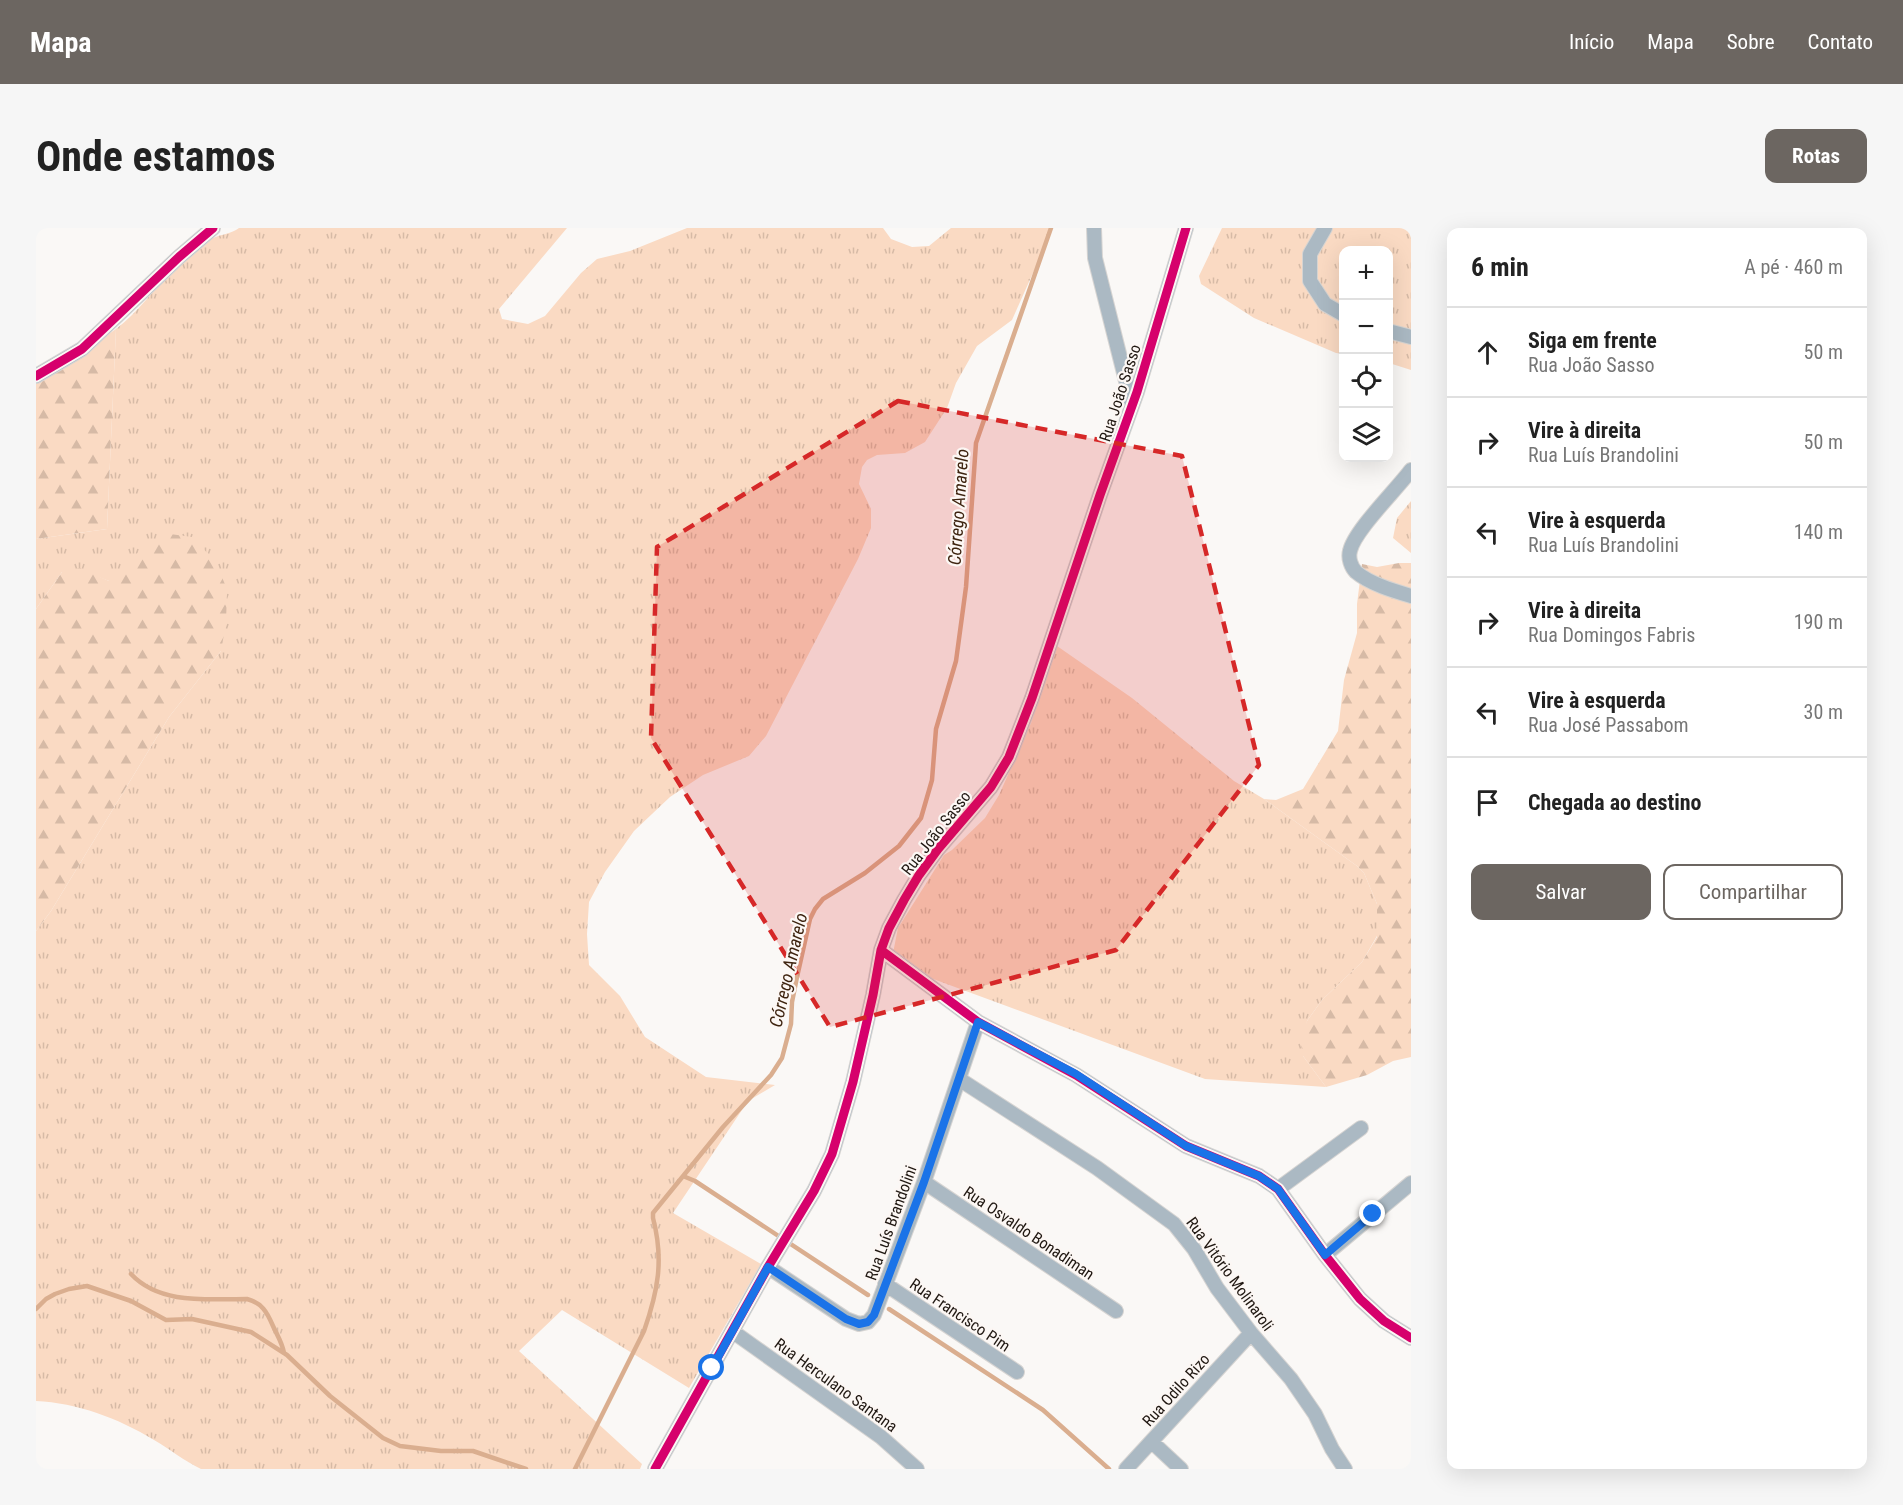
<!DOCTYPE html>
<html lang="pt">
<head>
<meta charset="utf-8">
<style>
	:root { --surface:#fff; --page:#f6f6f6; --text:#222; --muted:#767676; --line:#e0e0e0; --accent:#6c6661 }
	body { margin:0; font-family:"Roboto Condensed",sans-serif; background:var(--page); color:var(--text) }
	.controls { position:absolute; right:18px; top:18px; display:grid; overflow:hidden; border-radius:12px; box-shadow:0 6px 24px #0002 }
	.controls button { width:54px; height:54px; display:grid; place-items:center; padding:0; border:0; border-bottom:2px solid var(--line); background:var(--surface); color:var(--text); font:30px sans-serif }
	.stop { position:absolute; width:18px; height:18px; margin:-14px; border:4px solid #1a73e8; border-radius:50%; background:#fff }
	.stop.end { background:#1a73e8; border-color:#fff; box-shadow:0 2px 6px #0008 }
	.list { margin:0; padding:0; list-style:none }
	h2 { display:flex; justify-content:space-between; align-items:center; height:78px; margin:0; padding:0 24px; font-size:26px }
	h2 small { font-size:20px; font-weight:400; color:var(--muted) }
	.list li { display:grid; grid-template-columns:39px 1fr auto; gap:18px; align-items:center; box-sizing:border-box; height:90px; padding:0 24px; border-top:2px solid var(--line) }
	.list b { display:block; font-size:22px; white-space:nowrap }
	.list p { margin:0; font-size:20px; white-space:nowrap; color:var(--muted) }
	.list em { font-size:20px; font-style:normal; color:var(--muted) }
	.actions { display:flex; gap:12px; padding:18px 24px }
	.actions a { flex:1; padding:14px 0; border:2px solid var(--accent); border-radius:12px; text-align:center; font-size:21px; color:var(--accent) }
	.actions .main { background:var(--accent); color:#fff }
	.icon { flex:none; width:33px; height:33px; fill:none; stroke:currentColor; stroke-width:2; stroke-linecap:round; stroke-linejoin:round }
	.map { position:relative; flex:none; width:1375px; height:1241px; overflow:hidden; border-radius:12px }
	header { display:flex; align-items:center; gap:36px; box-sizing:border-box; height:84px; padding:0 30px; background:var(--accent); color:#fff }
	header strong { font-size:28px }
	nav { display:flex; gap:33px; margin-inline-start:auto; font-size:21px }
	.intro { display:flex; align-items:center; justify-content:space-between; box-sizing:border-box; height:144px; padding:0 36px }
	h1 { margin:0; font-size:42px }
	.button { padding:15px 27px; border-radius:12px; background:var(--accent); color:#fff; font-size:21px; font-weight:700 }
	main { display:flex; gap:36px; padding:0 36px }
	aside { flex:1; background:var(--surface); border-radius:12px; box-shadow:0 6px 24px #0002 }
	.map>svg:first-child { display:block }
</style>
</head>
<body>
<header>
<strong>Mapa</strong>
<nav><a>Início</a><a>Mapa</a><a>Sobre</a><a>Contato</a></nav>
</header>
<div class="intro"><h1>Onde estamos</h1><a class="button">Rotas</a></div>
<main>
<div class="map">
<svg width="1375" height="1241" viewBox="0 0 1375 1241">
	<defs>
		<pattern id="grass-tufts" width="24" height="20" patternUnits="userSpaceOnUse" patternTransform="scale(1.5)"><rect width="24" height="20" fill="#fadac3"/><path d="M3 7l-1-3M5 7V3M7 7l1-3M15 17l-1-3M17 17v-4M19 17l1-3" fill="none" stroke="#d6baa6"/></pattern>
		<pattern id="forest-firs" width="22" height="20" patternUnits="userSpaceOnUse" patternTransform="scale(1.5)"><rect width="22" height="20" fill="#fadac3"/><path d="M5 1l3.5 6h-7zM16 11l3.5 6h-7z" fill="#d6baa6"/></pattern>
	</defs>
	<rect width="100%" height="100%" fill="#faf8f6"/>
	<!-- grass -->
	<path fill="url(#grass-tufts)" d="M203,0H531L463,81L466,91L492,96L509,88L545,45L561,31L594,23L651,0H847L855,11L876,19L893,18L915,0H1017L976,92L941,118L920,155L911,180L889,214L869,225L841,227L831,232L826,239L823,256L835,281V300L822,331L730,508L713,528L667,547L634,569L598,603L569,644L553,674L551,706L553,737L584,768L609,809L670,849L739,857L712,873L637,985L725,1036L653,1160L526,1082L483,1123L606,1236L604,1241H165C148,1233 134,1221 118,1212C82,1190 41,1175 0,1173V703L15,683L133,489L185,423L73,353L60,348L26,344L0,381V311L71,301L80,101C102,85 118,60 138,42C147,34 168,13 177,10C186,6 195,6 203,0Z
		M1186,0H1375V142L1353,135L1352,22H1308L1307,126L1300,125L1218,90L1165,56L1163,48Z
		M1375,273V325L1357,310L1361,290Z
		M1021,418L1096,470L1198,553L1228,571L1321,638L1328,645L1341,676V708L1326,734L1286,772L1271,793L1267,828L1290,859L1169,851L881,745L857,725L862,700L908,627L916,622L949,590L963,567L995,495Z"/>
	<!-- forest -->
	<path fill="url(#forest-firs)" d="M80,101L71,301L0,311V143L41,128Z
		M134,306L156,309L179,333L191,361L190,395L185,423L133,489L15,683L0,703V381L26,344L44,340L73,353L114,313Z
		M1363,335H1375V829L1357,833L1331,847L1290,859L1267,828L1264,811L1271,793L1286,772L1326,734L1341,709V676L1328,645L1321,638L1228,571L1240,572L1267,561L1302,503L1308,452L1321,405V376L1326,336L1341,339Z"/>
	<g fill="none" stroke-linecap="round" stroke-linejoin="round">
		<!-- stream -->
		<path stroke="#daae8f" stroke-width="4.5" d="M647,948L659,953L832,1067
			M95,1046C124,1077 172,1071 211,1071C226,1075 231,1084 237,1098C241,1107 246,1114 248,1125
			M0,1081L10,1071L19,1066L33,1061L51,1058L95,1073L130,1092L156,1091L215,1104L251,1127L294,1168L347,1210L364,1218L405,1223H437L490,1241
			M853,1081L1007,1182L1073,1241
			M539,1241L608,1103C622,1063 628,1032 617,990V985L687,899L735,847L746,830L755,796L756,774L761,749L774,691L779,681L787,671L829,645L863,618L885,590L896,552L900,501L920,433L930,359L940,215L1015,0"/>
		<defs>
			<path id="street" d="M1058,0L1059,30L1096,177
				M1289,0L1274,26V53L1289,76L1308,87
				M1352,103L1375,109
				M0,148L46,121L143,29L177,0
				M1375,242C1361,261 1318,303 1314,323C1312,330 1315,339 1320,344C1334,356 1358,363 1375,368
				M845,722L942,794L1040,847L1150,918L1223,948L1242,961L1289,1027L1324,1071L1348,1093L1375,1110
				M923,851L1061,940L1138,996L1158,1021L1181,1060L1215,1105L1255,1151L1279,1186L1296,1221L1309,1241
				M888,954L1080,1083
				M1242,961L1325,900
				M1289,1027L1375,955
				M732,1039L810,1091L823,1096L832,1094L838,1087L888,954L942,794
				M849,1056L981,1144
				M696,1103L845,1209L881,1241
				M1116,1214L1145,1241
				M619,1241L732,1039L778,963L796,926L817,854L837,767L845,722L853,700L868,672L883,647L902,621L955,559L973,529L996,470L1064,267L1101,164L1150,0
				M1090,1241L1215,1105"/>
		</defs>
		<!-- street casing -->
		<use href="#street" stroke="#d6d4d2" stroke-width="16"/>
		<!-- street -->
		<use href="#street" stroke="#abb9c3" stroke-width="14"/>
		<defs>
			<path id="cycleway" d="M0,148L46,121L143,29L177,0
				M845,722L942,794L1040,847L1150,918L1223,948L1242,961L1289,1027L1324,1071L1348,1093L1375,1110
				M619,1241L732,1039L778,963L796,926L817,854L837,767L845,722L853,700L868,672L883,647L902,621L955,559L973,529L996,470L1064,267L1101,164L1150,0"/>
		</defs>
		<!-- cycleway casing -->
		<use href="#cycleway" stroke="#fcf7f4" stroke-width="13"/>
		<!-- cycleway -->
		<use href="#cycleway" stroke="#d6006c" stroke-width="9"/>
	</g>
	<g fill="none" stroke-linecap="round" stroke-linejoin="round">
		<!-- route -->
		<path stroke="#1a73e8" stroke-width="8" d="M676,1140L732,1039L810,1091L823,1096L832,1094L838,1087L888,954L942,794L1040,846L1150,918L1223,948L1242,961L1289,1027L1337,986"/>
	</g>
	<!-- marked area -->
	<path fill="#d62828" fill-opacity="0.2" stroke="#d62828" stroke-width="4.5" stroke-dasharray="12 8" stroke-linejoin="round" d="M862,173L1146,228L1223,537L1080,722L794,799L615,510L621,319Z"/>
	<g text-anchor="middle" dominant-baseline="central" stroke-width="4.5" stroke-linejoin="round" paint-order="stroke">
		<!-- street labels -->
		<g font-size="16" fill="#1f1711" stroke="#fcf7f4">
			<text transform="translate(1084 165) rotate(-72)">Rua João Sasso</text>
			<text transform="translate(900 605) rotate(-52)">Rua João Sasso</text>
			<text transform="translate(855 995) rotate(-70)">Rua Luís Brandolini</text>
			<text transform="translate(993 1005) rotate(34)">Rua Osvaldo Bonadiman</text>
			<text transform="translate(1194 1046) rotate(54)">Rua Vitório Molinaroli</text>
			<text transform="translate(924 1087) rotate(34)">Rua Francisco Pim</text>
			<text transform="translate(800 1157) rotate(36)">Rua Herculano Santana</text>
			<text transform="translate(1140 1162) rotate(-48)">Rua Odilo Rizo</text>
		</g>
		<!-- water labels -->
		<g font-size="18" font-style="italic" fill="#3e2410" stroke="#fcf7f4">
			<text transform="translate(922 279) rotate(-86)">Córrego Amarelo</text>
			<text transform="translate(752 742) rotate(-77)">Córrego Amarelo</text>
		</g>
	</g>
</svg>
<div class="controls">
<button>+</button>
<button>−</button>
<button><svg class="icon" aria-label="locate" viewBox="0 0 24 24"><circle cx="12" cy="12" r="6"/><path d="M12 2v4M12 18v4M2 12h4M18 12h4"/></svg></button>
<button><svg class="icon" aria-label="layers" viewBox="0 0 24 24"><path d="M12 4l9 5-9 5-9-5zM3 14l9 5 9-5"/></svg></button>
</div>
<div class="stop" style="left:676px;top:1140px"></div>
<div class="stop end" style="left:1337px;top:986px"></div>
</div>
<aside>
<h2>6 min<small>A pé · 460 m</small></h2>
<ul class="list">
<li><svg class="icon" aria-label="ahead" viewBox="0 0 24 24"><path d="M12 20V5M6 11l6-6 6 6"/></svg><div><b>Siga em frente</b><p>Rua João Sasso</p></div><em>50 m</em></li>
<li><svg class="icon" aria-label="right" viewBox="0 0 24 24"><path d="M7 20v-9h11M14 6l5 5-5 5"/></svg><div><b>Vire à direita</b><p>Rua Luís Brandolini</p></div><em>50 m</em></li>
<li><svg class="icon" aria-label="left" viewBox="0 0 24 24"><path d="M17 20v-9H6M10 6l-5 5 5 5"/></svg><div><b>Vire à esquerda</b><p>Rua Luís Brandolini</p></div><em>140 m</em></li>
<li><svg class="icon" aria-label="right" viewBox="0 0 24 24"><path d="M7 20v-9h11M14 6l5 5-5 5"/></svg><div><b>Vire à direita</b><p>Rua Domingos Fabris</p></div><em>190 m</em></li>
<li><svg class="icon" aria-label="left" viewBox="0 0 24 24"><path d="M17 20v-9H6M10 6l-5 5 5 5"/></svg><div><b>Vire à esquerda</b><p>Rua José Passabom</p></div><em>30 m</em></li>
<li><svg class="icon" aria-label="arrive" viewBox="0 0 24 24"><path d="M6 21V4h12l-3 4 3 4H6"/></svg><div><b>Chegada ao destino</b></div></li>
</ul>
<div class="actions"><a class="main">Salvar</a><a>Compartilhar</a></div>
</aside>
</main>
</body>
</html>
